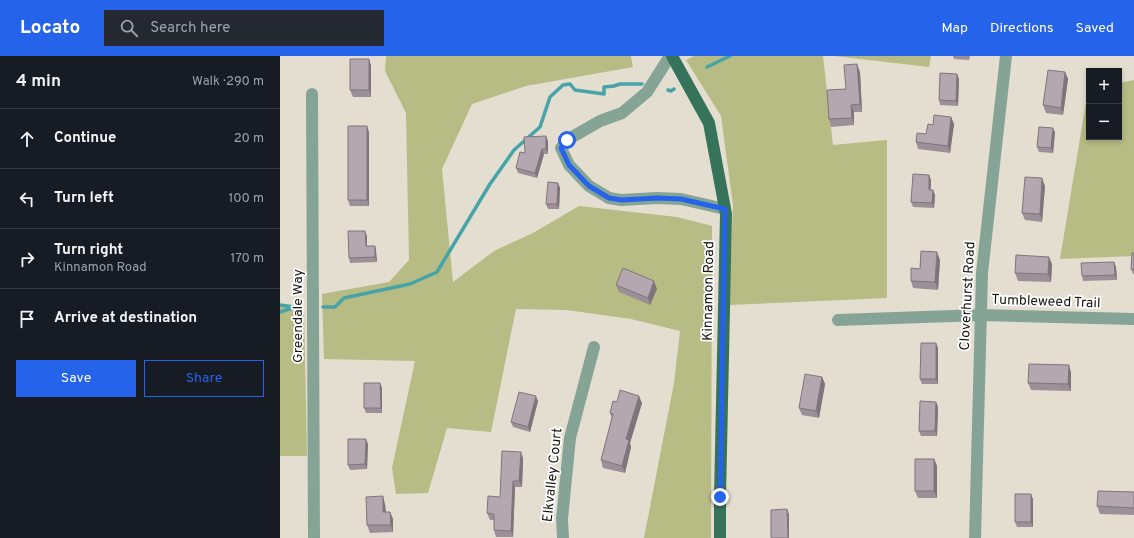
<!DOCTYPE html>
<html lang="en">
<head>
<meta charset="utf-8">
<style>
	:root { --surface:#171b24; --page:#242831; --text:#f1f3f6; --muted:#9ea1a6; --line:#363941; --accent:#2563eb }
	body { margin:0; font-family:Overpass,sans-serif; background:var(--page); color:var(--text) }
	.controls { position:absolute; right:12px; top:12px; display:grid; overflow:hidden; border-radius:0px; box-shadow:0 2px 6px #0003 }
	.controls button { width:36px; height:36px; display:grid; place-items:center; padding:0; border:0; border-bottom:1px solid var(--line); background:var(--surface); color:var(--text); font:20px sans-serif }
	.stop { position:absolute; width:12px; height:12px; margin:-9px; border:3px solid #2563eb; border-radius:50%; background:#fff }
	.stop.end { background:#2563eb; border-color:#fff; box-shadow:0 1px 4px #0008 }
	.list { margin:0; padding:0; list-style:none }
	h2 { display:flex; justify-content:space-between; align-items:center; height:52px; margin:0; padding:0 16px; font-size:17px }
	h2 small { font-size:13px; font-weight:400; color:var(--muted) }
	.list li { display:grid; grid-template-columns:26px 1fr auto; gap:12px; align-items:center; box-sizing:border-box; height:60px; padding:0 16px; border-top:1px solid var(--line) }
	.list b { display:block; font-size:15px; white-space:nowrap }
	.list p { margin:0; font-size:13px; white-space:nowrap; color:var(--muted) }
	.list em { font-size:13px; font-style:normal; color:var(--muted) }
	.actions { display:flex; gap:8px; padding:12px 16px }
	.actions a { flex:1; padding:9px 0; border:1px solid var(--accent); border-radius:0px; text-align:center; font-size:14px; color:var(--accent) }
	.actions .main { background:var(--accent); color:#fff }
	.icon { flex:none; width:22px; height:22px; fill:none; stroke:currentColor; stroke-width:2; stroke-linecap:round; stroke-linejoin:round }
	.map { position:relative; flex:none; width:854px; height:482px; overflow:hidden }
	header { display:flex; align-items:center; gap:24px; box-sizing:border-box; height:56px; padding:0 20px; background:var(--accent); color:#fff }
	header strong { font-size:19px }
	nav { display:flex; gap:22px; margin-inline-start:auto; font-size:14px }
	.search { width:280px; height:36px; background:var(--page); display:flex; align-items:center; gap:10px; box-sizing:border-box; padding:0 14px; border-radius:0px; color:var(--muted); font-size:15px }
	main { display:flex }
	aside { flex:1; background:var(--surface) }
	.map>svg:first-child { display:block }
</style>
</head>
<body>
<header>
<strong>Locato</strong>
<div class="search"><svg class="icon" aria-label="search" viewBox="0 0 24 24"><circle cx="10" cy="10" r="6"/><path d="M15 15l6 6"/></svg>Search here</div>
<nav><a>Map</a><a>Directions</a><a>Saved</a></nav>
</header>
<main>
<aside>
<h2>4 min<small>Walk · 290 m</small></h2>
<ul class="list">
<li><svg class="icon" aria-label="ahead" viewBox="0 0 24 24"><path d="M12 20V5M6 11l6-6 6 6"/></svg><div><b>Continue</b></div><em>20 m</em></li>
<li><svg class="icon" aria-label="left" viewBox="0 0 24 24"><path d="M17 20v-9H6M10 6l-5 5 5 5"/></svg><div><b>Turn left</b></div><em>100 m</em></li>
<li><svg class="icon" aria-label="right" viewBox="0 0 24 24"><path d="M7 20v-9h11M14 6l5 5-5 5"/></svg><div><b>Turn right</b><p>Kinnamon Road</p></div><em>170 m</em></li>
<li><svg class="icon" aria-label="arrive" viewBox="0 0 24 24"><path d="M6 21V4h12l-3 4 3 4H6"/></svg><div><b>Arrive at destination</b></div></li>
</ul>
<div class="actions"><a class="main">Save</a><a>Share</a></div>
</aside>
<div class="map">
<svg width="854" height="482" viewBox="0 0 854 482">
	<rect width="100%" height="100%" fill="#e4ded0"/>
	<!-- green -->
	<path fill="#b7bb84" d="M106,0H351L353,11L246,30L192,48L162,113L173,226L214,195L253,177L299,150L397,161L432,170L431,482H364L394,327L400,275L351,263L287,254L236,253L211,376L167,372L148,437L116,438L112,412L135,305L44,303L42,238L109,226L129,204L126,57L105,15Z
		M414,0H543L553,89L607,84V242L449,249L453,149L441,60L406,4Z
		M554,0H651L649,11Z
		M854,24V200L780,203L808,34L809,81H839V27Z
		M18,249L24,253L27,400H0V250Z"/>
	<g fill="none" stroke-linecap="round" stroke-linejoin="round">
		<!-- stream -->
		<path stroke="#46a4a8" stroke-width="3.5" d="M427,11L450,0
			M388,34L391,35L394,33
			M0,249L14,251
			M43,251H55L64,242L130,228L157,216L210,128L234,94L260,71L270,41L283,29L290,28L295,34L324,38V31L334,30L340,28H362
			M0,256L15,251"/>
		<!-- minor -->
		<path stroke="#86a496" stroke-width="12" d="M390,0L367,36L342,57L320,65L287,84L281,92L289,109L309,130L329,142L341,144L377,142L401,143L445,153
			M32,38L34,482
			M558,264L701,259L854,263
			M283,482L282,463L290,382L314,291
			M695,482L702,217L726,0"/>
		<!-- major -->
		<path stroke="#36735b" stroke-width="12" d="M392,0L429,67L446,158L440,441V482"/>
	</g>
	<!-- wall -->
	<path fill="#9b9097" d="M673,0H690L689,4L674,3Z
		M89,3L91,10V41H73L70,34Z
		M580,16L582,56H574V69L551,71L549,63L566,33Z
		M785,16L788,23L783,59L766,57L763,49Z
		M677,18L679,23L678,50L660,49L659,44Z
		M671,61L674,68L670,97L638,93L636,86L646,78L653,69Z
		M89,76V150H70L68,144Z
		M775,76L773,97L759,96L757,91Z
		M268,85V98H264L257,122L238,117L236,112Z
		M649,119L651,124V134H653L655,139L654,152L633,151L631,146Z
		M278,127L280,132L279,153H268L266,148Z
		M765,130L762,166L745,164L742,157Z
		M87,180V190H95L96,195L97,206L70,207L69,202Z
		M854,197V218H853L851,213Z
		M660,204L658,234L633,232L631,225L640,213Z
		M834,206L836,211L837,224L803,225L802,220Z
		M772,208L771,226L738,225L735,217Z
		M336,229L377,233L370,249L339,236Z
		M656,287L658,292V328H642L640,323Z
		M789,309L791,317V335L751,334L748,327Z
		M542,321L545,328L539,362L522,359L519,352Z
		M100,327L102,332V357H86L84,352Z
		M258,345L250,376L233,371L231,366Z
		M337,346L362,347L350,387L351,391L345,417L323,412L321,404L332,362L330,357Z
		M656,346L658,351L657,380H641L639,375Z
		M88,388L87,413L70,414L68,409Z
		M243,402L242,431H235L233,481H216L214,474V464H210L207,457L220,441Z
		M654,403L657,410V442H638L635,435Z
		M854,436V459L820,458L817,450Z
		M753,443V471H737L735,466Z
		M105,448L106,456H110L113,463V476L90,477L87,469Z"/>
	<!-- shaded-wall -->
	<path fill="#7e757b" d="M89,3L91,10V41L89,34Z
		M577,8L580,16L582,56L580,48Z
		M785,16L788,23L783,59L781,52Z
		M677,18L679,23L678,50L676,45Z
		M571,49L574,56V69L572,62Z
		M671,61L674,68L670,97L668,90Z
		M87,70L89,76V150L87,144Z
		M773,72L775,76L773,97L771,92Z
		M266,80L268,85V98L266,93Z
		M262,93L264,98L257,122L255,117Z
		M649,119L651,124L650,139L649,134Z
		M762,122L765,130L762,166L760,158Z
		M278,127L280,132L279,153L277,148Z
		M653,134L655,139L654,152L652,147Z
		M85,175L87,180V195L86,190Z
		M95,190L96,195L97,206L95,201Z
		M657,196L660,204L658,234L655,226Z
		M769,201L772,208L771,226L768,218Z
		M834,206L836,211L837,224L835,219Z
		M374,225L377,233L370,249L368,242Z
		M656,287L658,292V328L656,323Z
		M789,309L791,317V335L788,328Z
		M542,321L545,328L539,362L536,355Z
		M100,327L102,332V357L101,352Z
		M256,340L258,345L250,376L248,371Z
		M359,340L362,347L350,387L351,391L345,417L342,410L346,383Z
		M656,346L658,351L657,380L655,375Z
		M86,383L88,388L87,413L85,408Z
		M241,396L243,402L242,431L239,425Z
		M654,403L657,410V442L654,435Z
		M233,425L235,431L233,481L231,475Z
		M751,438L753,443V471L751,466Z
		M103,440L105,448L106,463L103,456Z
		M507,453L509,458V482H508Z
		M110,456L113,463V476L111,469Z"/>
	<!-- building -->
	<path fill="#b4a7b0" stroke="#7e757b" d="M70,3H89V34H70Z
		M577,8L580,48L571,49L572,62L549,63L547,34L566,33L564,9Z
		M768,14L785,16L781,52L763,49Z
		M660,17L677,18L676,45L659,44Z
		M654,59L671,61L668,90L636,86L637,77L646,78L648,68L653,69Z
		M68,70H87V144H68Z
		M759,71L773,72L771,92L757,91Z
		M266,80V93H262L255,117L236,112L240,96L245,97L244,81Z
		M633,118L649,119V134H653L652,147L631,146Z
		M745,121L762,122L760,158L742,157Z
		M268,126L278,127L277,148H266Z
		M68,175H85L86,190H95V201L69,202Z
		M641,195L657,196L655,226L631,225V212L640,213Z
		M852,197H854V214L851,213Z
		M736,199L769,201L768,218L735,217Z
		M834,206L835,219L802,220L801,207Z
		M343,212L374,225L368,242L336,229Z
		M641,287H656V323H640Z
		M749,308L789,309L788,328L748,327Z
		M525,318L542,321L536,355L519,352Z
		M84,327H100L101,352H84Z
		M340,334L359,340L346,383L349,384L342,410L321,404L333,358L330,357L333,345L337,346Z
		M239,336L256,340L248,371L231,366Z
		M640,345L656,346L655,375H639Z
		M68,383H86L85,408L68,409Z
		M222,395L241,396L239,425H233L231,475L214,474V458L207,457L208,440L220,441Z
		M635,403H654V435H635Z
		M818,435L854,436V452L817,450Z
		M735,438H751V466H735Z
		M103,440V456H110L111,469H87L86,441Z
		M507,453L508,482H491V454Z"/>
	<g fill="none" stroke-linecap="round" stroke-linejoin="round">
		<!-- route -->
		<path stroke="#2563eb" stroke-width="5" d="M287,84L281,92L289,109L309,130L329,142L342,144L377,142L401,143L445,153L440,441"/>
	</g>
	<g text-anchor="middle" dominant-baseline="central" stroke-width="3.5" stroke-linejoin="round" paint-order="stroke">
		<!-- street labels -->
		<g font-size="14" fill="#1a1712" stroke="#fff">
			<text transform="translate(429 235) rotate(-89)">Kinnamon Road</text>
			<text transform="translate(688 240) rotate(-87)">Cloverhurst Road</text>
			<text transform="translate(766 246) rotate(2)">Tumbleweed Trail</text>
			<text transform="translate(18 260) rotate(-90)">Greendale Way</text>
			<text transform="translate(273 419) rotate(-84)">Elkvalley Court</text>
		</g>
	</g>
</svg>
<div class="controls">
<button>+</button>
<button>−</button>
</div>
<div class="stop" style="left:287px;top:84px"></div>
<div class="stop end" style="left:440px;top:441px"></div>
</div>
</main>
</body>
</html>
